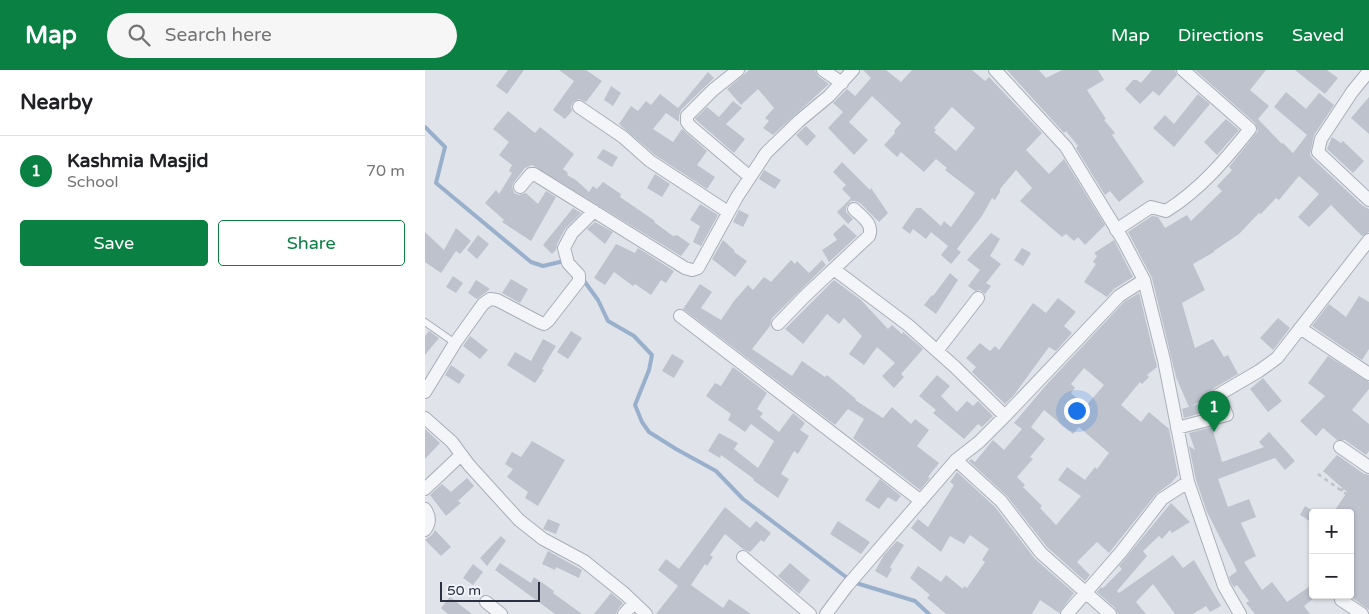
<!DOCTYPE html>
<html lang="en">
<head>
<meta charset="utf-8">
<style>
	:root { --surface:#fff; --page:#f6f6f6; --text:#202124; --muted:#757577; --line:#e0e0e0; --accent:#0b8043 }
	body { margin:0; font-family:"Varela Round",sans-serif; background:var(--page); color:var(--text) }
	.controls { position:absolute; right:15px; bottom:15px; display:grid; overflow:hidden; border-radius:5px; box-shadow:0 1px 4px #0004 }
	.controls button { width:45px; height:45px; display:grid; place-items:center; padding:0; border:0; border-bottom:1px solid var(--line); background:var(--surface); color:var(--text); font:25px sans-serif }
	.scale { position:absolute; left:15px; bottom:12px; width:100px; box-sizing:border-box; padding-left:5px; border:2px solid #283042; border-top:0; font-size:14px; line-height:18px; white-space:nowrap; color:#283042; -webkit-text-stroke:4px #f0f3f7; paint-order:stroke }
	.you { position:absolute; left:651px; top:340px; width:18px; height:18px; margin:-12px; border:4px solid #fff; border-radius:50%; background:#1a73e8; box-shadow:0 0 0 8px #1a73e833 }
	.badge { display:grid; place-items:center; width:32px; height:32px; border-radius:50%; background:var(--accent); color:#fff; font-size:16px; font-weight:700 }
	.pin { position:absolute; translate:-50% -41px; filter:drop-shadow(0 1px 2px #0008) }
	.pin::after { content:''; position:absolute; top:26px; width:18px; height:15px; background:inherit; clip-path:polygon(0 0,100% 0,50% 100%) }
	.list { margin:0; padding:0; list-style:none }
	h2 { display:flex; justify-content:space-between; align-items:center; height:65px; margin:0; padding:0 20px; font-size:21px }
	h2 small { font-size:16px; font-weight:400; color:var(--muted) }
	.list li { display:grid; grid-template-columns:32px 1fr auto; gap:15px; align-items:center; box-sizing:border-box; height:70px; padding:0 20px; border-top:1px solid var(--line) }
	.list b { display:block; font-size:19px; white-space:nowrap }
	.list p { margin:0; font-size:16px; white-space:nowrap; color:var(--muted) }
	.list em { font-size:16px; font-style:normal; color:var(--muted) }
	.actions { display:flex; gap:10px; padding:15px 20px }
	.actions a { flex:1; padding:11px 0; border:1px solid var(--accent); border-radius:5px; text-align:center; font-size:18px; color:var(--accent) }
	.actions .main { background:var(--accent); color:#fff }
	.icon { flex:none; width:28px; height:28px; fill:none; stroke:currentColor; stroke-width:2; stroke-linecap:round; stroke-linejoin:round }
	.map { position:relative; flex:none; width:944px; height:544px; overflow:hidden }
	header { display:flex; align-items:center; gap:30px; box-sizing:border-box; height:70px; padding:0 25px; background:var(--accent); color:#fff }
	header strong { font-size:24px }
	nav { display:flex; gap:28px; margin-inline-start:auto; font-size:18px }
	.search { width:350px; height:45px; background:var(--page); display:flex; align-items:center; gap:12px; box-sizing:border-box; padding:0 18px; border-radius:28px; color:var(--muted); font-size:19px }
	main { display:flex }
	aside { flex:1; background:var(--surface) }
	.map>svg:first-child { display:block }
</style>
</head>
<body>
<header>
<strong>Map</strong>
<div class="search"><svg class="icon" aria-label="search" viewBox="0 0 24 24"><circle cx="10" cy="10" r="6"/><path d="M15 15l6 6"/></svg>Search here</div>
<nav><a>Map</a><a>Directions</a><a>Saved</a></nav>
</header>
<main>
<aside>
<h2>Nearby<small></small></h2>
<ul class="list">
<li><span class="badge">1</span><div><b>Kashmia Masjid</b><p>School</p></div><em>70 m</em></li>
</ul>
<div class="actions"><a class="main">Save</a><a>Share</a></div>
</aside>
<div class="map">
<svg width="944" height="544" viewBox="0 0 944 544">
	<rect width="100%" height="100%" fill="#e0e4ea"/>
	<g fill="none" stroke-linecap="round" stroke-linejoin="round">
		<!-- stream -->
		<path stroke="#99b0cc" stroke-width="4" d="M0,57L20,77L11,113L106,192L118,196L139,191
			M157,208L173,230L183,251L209,266L227,285L224,300L210,335L217,352L224,362L251,379L291,401L318,429L421,507
			M431,513L490,531L504,544"/>
	</g>
	<!-- building -->
	<path fill="#bdc2cd" fill-rule="evenodd" d="M83,0H99L82,24L71,16Z
		M134,0H161L177,11L161,32L154,29L148,32L146,36L147,41L140,49L128,40L149,11Z
		M324,0H390L393,6L404,14L348,65L338,58L344,51L340,48L349,38L333,19L316,35L302,19Z
		M438,0H461L476,12L487,0H547L560,11L564,7L617,63L601,80L624,104L639,89L680,155L660,175L653,167L649,171L641,164L637,167L595,131L607,118L591,100L575,119V122L570,130L567,128L557,146L532,179L536,182L526,194L516,185L523,176L506,162L501,169L488,159L485,164L477,158L491,138H496L516,156L519,151L526,157L550,123L520,100L522,98L511,89L499,102L476,82L472,87L459,75L470,63L469,61L476,53L447,26L424,52L443,70L429,85L403,58L418,42L408,33L422,19L430,26L446,8ZM527,37L550,58L531,81L509,62L511,60L509,58Z
		M582,0H614L621,8L637,0H673L679,10L662,20L681,49L679,50L690,63L687,65L719,112L694,132L685,121L680,125L651,78L653,76L641,61L639,63Z
		M727,0H750L752,5L734,26L728,21L715,34L700,19L708,10H712L716,13Z
		M770,0H841L825,20L844,36L833,49L857,74L858,73L868,83L882,65L849,37L861,22L881,39L894,23L909,35L889,65L885,84L887,88L938,136L944,139V162L937,166L906,135L884,157L873,147L894,124L874,106L854,130L851,128L836,144L834,143L814,164L789,181V182L768,194L780,220L757,233L770,278L788,269L799,287L803,285L813,304L789,318L786,321L785,327L764,337L751,307L727,208L703,162L727,146L733,147L740,158L762,145L766,151L797,121L792,116L807,100L804,97L833,61L830,53Z
		M870,0H902L913,8L900,24Z
		M283,2L289,8L256,40L254,46V52L241,43L228,59L248,72L257,59L282,81L272,95L290,107L282,119L230,85L194,54L206,36L213,41L221,31L226,35L235,24L253,38Z
		M186,16L196,23L188,36L179,30Z
		M773,24L785,34L749,77L728,58L740,45L749,54Z
		M944,27V64L926,48Z
		M308,31L317,38L301,54L320,69L309,83L270,49L282,37L294,47Z
		M83,41L110,63L115,57L149,84L138,99L143,103L142,105L151,110L164,122L168,116L172,119L178,112L196,124L195,127L230,151L229,152L248,166L252,165L265,174L256,186L107,95L100,98L89,112L87,116L89,123L94,125L101,123L113,134L121,121L131,127L106,171L77,152L79,150L60,133L71,120L74,124L87,103L84,101L87,95L74,85L84,72L68,59Z
		M801,49L814,60L792,85L779,72Z
		M381,56L391,66L382,76L371,65Z
		M907,67L916,73L918,71L939,91L928,103L902,79Z
		M178,79L193,87L187,97L172,88Z
		M417,92L445,120L446,118L463,143L454,152L435,133L430,131H426L421,137V142L428,149L423,154L412,142L426,128L417,119L421,115L408,102Z
		M339,100L356,110L350,119L334,109Z
		M230,104L245,114L237,127L222,118Z
		M275,134L293,145L276,176L268,172L275,156L265,150Z
		M148,138L156,143L140,159L132,174L131,180L127,184L118,175Z
		M314,140L324,145L318,157L308,152Z
		M170,152L188,162L180,174L162,159Z
		M419,154L432,166L404,192L397,180L412,170L408,164Z
		M31,158L46,171L35,184L31,181L16,203L0,192V162L19,180Z
		M566,163L575,169L565,186L576,194L561,213L566,216L560,224L555,220L550,221L543,216L555,200L542,190Z
		M53,165L64,174L52,189L42,180Z
		M298,170L310,181L309,182L322,191L310,207L287,189Z
		M689,170L708,207L689,219L682,227L659,212L671,194L668,192L672,186L669,183Z
		M191,174L210,183L213,178L249,201L241,213L236,210L226,225L210,214L208,216L189,202L180,215L169,208Z
		M597,178L606,183L598,196L589,190Z
		M366,190L370,194L372,191L384,203L397,190L401,195L347,248L345,256L327,279L367,306L377,291L400,307L402,305L431,329L430,330L458,348L467,337L486,354L490,349L504,360L492,376L514,393L503,407L505,408L495,420L428,368L439,349L423,339L410,355L258,239L275,214L287,222L276,238L296,250L309,231L323,215L328,220L339,207L346,212Z
		M525,203L533,210L511,244L499,235L507,225L508,226Z
		M28,206L38,213L31,223L21,217Z
		M86,209L103,219L95,233L77,223Z
		M51,210L65,219L52,229L43,223Z
		M409,210L436,230L463,259L467,255L477,264L478,262L498,279L476,304L479,307L469,318L457,306L470,293L452,277L439,295L424,284L437,266L419,248L414,254L402,244L378,274L360,259Z
		M714,223L732,297L722,305L724,307L717,314L715,312L696,335L716,352L724,342L744,359L753,405L746,413L731,424L684,483L672,472L652,492L665,505L660,511L622,477L582,426L544,391L546,389L550,392L568,370L579,380L597,359L589,353L622,314L699,232ZM659,298L679,315L661,336L646,323L650,318L646,314ZM619,340L648,364L654,357L684,383L672,399L670,397L660,410L642,397L633,410L656,426L631,455L615,438L617,436L598,417L600,415L592,407L608,389L605,387L620,369L606,357Z
		M934,226L944,232V279L937,290L887,256L904,234L921,247Z
		M633,228L651,242L639,256L647,263L631,281L624,277L589,325L580,334L547,302L551,297L541,288L555,273L565,281L570,276L574,280L608,233L621,243Z
		M853,248L865,258L848,280L835,268Z
		M4,261L14,268L0,285V266Z
		M146,261L157,268L143,289L132,282Z
		M45,266L63,280L55,289L38,276Z
		M118,269L131,276L117,299L119,300L110,313L82,295L90,282L106,291Z
		M247,284L259,291L249,308L237,301Z
		M903,286L944,312V319L927,340L944,354V381L941,385L920,370H912L898,358L891,366L875,351L900,326L883,313Z
		M26,295L40,305L34,314L20,305Z
		M308,297L342,323L332,339L338,343L335,347L354,362L368,343L380,353L375,360L384,366L373,384L369,381L356,404L364,409L353,428L328,410L329,409L296,385L295,388L283,381L294,363L313,373L309,379L333,398L349,371L326,354L320,362L303,350L306,344L281,326L290,313L296,316Z
		M512,305L525,316L516,326L532,342L542,331L548,336L553,331L568,346L557,357L553,354L539,369L508,343L511,340L494,326Z
		M838,308L857,331L843,342L825,319Z
		M773,334L777,343L759,348L757,339Z
		M787,357L797,392L839,377L834,372L844,362L870,391L860,400L850,388L793,409L803,437L824,429L831,447L816,453L831,486L819,492L837,520L847,512L862,532L888,514V529L879,536L885,544H830L821,533L824,531L812,515L809,517L806,513L804,507L812,501L782,442L771,410L764,376L770,380L764,363Z
		M0,359L15,373L0,389Z
		M107,371L140,390L113,436L100,428L103,422L82,407L88,399L80,394L87,382L96,387Z
		M912,385L939,404L944,405V540L925,526V443H908L922,422L898,401Z
		M532,402L570,437L610,489L649,523L634,543L615,530L607,544H521L502,528L505,525L485,508L493,496L516,512L521,505L538,519L539,516L542,518L560,492L557,490L564,479L545,465L539,474L525,466L516,482L486,458L493,449L503,457L529,415L525,412Z
		M42,408L49,416L33,431L36,433L21,446L5,425L17,414L26,422Z
		M455,409L476,426L471,432L463,427L454,439L440,430Z
		M746,433L765,452L747,463L745,460L737,469L734,466L718,481L722,486L692,521L694,523L748,485L758,498L769,490L796,536L785,542L781,536L768,544H750L728,514L711,532L721,544H693L690,538L672,522L676,517L678,518L697,499L694,496Z
		M880,436L888,441V453L875,445Z
		M300,437L325,458L331,451L346,463L339,472L336,470L325,482L318,479L300,464L285,485L288,487L282,496L280,494L266,515L298,538L304,529L326,544H231L253,516L233,500L241,489L254,499Z
		M123,449L135,454L131,464L118,459Z
		M413,451L445,472L436,484L405,464Z
		M10,460L26,477L16,486L0,470L7,465Z
		M76,466L81,471L62,496L55,488Z
		M472,471L479,475L465,497L467,499L462,508L450,501L459,485Z
		M123,481L157,500L154,508L131,497L130,500L117,494Z
		M75,493L106,513L109,507L129,521L128,523L157,544H130L70,500Z
		M365,493L385,510L374,524L353,506Z
		M48,494L58,502L48,515L38,508Z
		M186,523L198,533L193,539L191,544H169Z
		M25,527L47,544H23L16,538Z"/>
	<g fill="none" stroke-linecap="round" stroke-linejoin="round">
		<defs>
			<path id="service" d="M0,252L30,273"/>
			<path id="minor" d="M313,0L288,20L262,46V52L265,56L325,107
				M398,0L417,13
				M570,0L641,77L698,170L719,210L739,290L763,412L799,516L815,544
				M944,1L927,22L896,69L893,82L944,130
				M154,37L198,67L225,91L303,142
				M95,117L106,104H109L260,198L267,200L273,198L312,127L341,83L374,51L404,26L428,0
				M691,160L726,137L741,141C775,120 800,90 825,59L758,0
				M410,200L483,255L530,297L580,346
				M255,246L496,431
				M353,254L380,226L444,166C449,154 437,147 429,139
				M875,258L944,304
				M512,281L553,228
				M0,322L30,273L58,234L65,229L72,230L114,252L119,254L123,251L154,211V205L143,193L139,178L147,163L169,141
				M0,348L27,372L44,395L94,450L118,469L159,491L200,524L221,544
				M752,358L802,345L793,325L834,301L852,288L944,170
				M915,377L944,397
				M531,390L576,431L616,483L685,544
				M0,419L36,385
				M0,439C5,446 5,453 0,460
				M318,487L385,544
				M916,530L937,544
				M61,532L76,544
				M199,544L209,533
				M401,544L422,516L531,390L554,372L580,346L694,226L719,210
				M642,544L696,482L737,429L763,412"/>
		</defs>
		<!-- service casing -->
		<use href="#service" stroke="#a9aeb8" stroke-width="8"/>
		<!-- minor casing -->
		<use href="#minor" stroke="#a9aeb8" stroke-width="14"/>
		<!-- path -->
		<path stroke="#bec2c9" stroke-width="2.5" stroke-dasharray="4 4" stroke-linecap="butt" d="M893,404L944,440
			M916,421L931,403"/>
		<!-- service -->
		<use href="#service" stroke="#f3f5f8" stroke-width="6"/>
		<!-- minor -->
		<use href="#minor" stroke="#f3f5f8" stroke-width="12"/>
	</g>
</svg>
<div class="controls">
<button>+</button>
<button>−</button>
</div>
<div class="scale">50 m</div>
<div class="you"></div>
<div class="pin badge" style="left:789px;top:362px">1</div>
</div>
</main>
</body>
</html>
